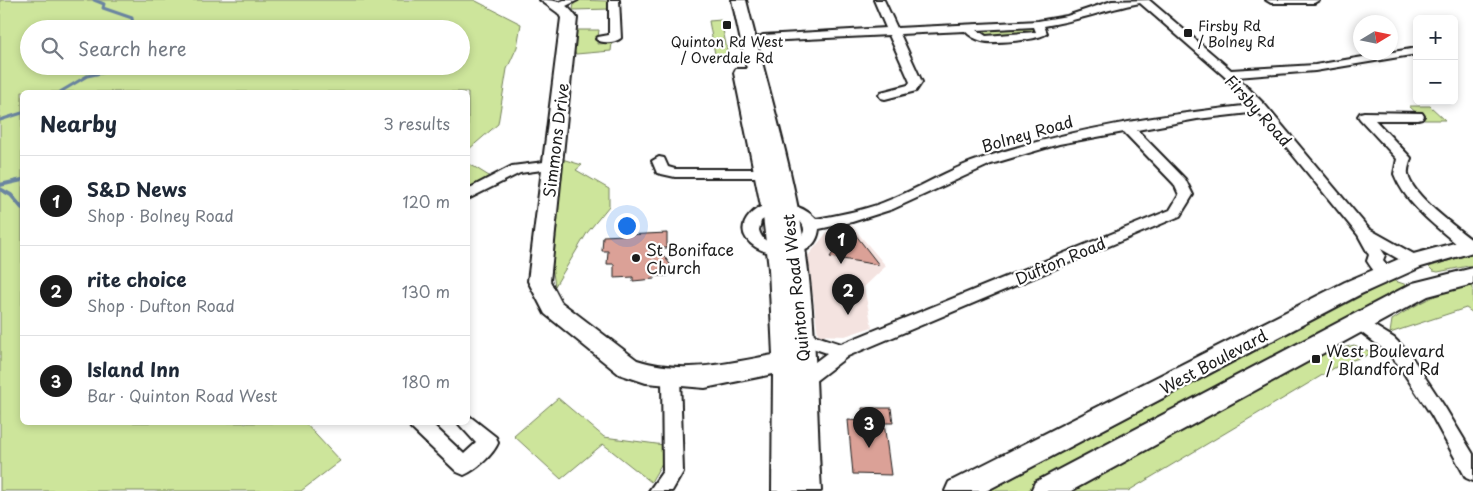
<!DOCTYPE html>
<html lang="en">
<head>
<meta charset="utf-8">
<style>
	:root { --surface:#fff; --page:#f2f2f3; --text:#1f2937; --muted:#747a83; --line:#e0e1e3; --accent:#1c1c1c }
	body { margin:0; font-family:"Playpen Sans",sans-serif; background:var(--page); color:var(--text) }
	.controls { position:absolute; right:15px; top:15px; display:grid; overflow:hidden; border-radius:8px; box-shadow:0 2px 8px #0003 }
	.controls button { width:45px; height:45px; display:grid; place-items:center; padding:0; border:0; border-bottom:1px solid var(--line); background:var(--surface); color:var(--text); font:25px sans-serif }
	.compass { position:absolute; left:1353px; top:15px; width:45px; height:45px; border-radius:50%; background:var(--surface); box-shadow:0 2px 8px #0003; rotate:80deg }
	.you { position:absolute; left:626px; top:225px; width:18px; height:18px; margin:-12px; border:4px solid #fff; border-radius:50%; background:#1a73e8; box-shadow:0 0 0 8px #1a73e833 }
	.badge { display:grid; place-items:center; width:32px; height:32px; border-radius:50%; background:var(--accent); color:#fff; font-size:16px; font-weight:700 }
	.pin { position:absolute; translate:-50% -41px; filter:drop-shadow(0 1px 2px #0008) }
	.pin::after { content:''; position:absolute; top:26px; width:18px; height:15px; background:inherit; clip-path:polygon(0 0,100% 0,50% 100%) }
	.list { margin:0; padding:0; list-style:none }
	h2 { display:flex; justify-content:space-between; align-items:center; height:65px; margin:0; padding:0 20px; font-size:21px }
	h2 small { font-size:16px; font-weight:400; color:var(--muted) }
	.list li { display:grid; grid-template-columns:32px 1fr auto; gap:15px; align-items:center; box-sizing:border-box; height:90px; padding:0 20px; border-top:1px solid var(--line) }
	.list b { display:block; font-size:19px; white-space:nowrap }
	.list p { margin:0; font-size:16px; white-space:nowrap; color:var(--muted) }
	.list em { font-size:16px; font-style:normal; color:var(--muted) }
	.icon { flex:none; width:28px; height:28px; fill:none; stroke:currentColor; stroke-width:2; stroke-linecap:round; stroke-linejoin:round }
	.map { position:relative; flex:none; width:1473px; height:491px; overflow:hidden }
	.search { position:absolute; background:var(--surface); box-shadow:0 2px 8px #0003; left:20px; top:20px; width:450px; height:55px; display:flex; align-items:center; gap:12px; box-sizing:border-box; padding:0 18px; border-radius:28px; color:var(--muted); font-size:19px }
	.panel { position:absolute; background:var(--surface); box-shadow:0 2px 8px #0003; left:20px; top:90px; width:450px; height:335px; border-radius:8px }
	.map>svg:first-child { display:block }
</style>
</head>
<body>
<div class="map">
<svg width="1473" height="491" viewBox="0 0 1473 491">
	<rect width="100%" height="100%" fill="#fff"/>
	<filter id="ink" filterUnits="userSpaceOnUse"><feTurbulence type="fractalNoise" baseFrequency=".02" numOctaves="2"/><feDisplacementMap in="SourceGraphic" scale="10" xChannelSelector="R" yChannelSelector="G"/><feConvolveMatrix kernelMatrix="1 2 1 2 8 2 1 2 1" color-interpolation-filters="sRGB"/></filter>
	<g filter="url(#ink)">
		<!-- built -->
		<path fill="#f4e3e0" d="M851,225L886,266L864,287L872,327L845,336L818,335L808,256L828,231Z"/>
		<!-- green -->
		<path fill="#cde59b" stroke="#74805c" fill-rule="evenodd" d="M0,0H474L521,24L517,47L507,69L498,124L468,150V92H22V422L305,423L340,461L301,491H0ZM29,29H461V66H29Z
			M579,0L609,1L610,9L573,10L574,3Z
			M721,20L729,59L716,60L709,21Z
			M1031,27H1035L1037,33L987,37L980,31Z
			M575,30H599L597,44L612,43L611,51L576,54L574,51Z
			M1409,106H1430L1445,120H1424Z
			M562,159L582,165L576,170L609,189V206L587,233L555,286L552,266Z
			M468,163L489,176L468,190Z
			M1473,253V265L1438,272L1433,271L1429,267Z
			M1392,280L1410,286L1027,491H988Z
			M1473,283V313L1466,308L1390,333L1392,320C1418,303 1442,290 1473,283Z
			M1354,345L1374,353L1341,364L1128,491H1073L1262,385L1324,353Z
			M558,398L604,437L664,445L662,463L651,482L603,444L561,479L514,436Z"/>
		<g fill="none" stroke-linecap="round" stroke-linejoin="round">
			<!-- stream-far1 -->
			<path stroke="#6b85a1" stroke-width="3" d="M94,0L104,4L103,8L132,18L133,25L130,29
				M60,92L87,76L106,72L119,66
				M0,120L22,113"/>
			<!-- stream -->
			<path stroke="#6b85a1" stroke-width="4" d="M0,185L22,180
				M0,189L11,195L22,208"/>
		</g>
		<!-- building -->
		<path fill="#dba197" stroke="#1c1c1c" d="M667,233V248H658L675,271L668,270V276H654V279L633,281V277L614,278V264H607L608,251H602L603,236Z
			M855,234L879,265L830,257L843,238Z
			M862,408H891L893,423H884L891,475L853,474L848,420L863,421Z"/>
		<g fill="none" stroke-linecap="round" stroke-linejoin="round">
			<defs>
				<path id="street" d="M564,0H578L562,8H554V4Z
					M609,0H619L621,38C615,43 602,44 596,39L598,37L609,35Z
					M874,0H884L897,28L1038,21L1067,16L1112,1L1149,0L1231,70L1315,65L1417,48V54L1315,71L1237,77L1265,105L1369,229L1419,257L1422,261L1419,265H1409L1381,249L1385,255L1383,260L1393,273L1390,277C1379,280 1373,270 1367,261L1369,255L1358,235L1258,112L1197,119L1137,130L1185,179L1193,195L1180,216L848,356L810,385L804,387L798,385L795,380L798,375L827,353L795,342L793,337L795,332L801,331L841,344L1170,210L1179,195L1174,184L1124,132L1059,144L991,164L893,209L852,222L819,229C814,277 718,250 750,215C767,196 800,202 816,219C838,215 861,211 882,203C917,190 948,169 983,158C1069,129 1161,115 1252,105L1224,76L1140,3C1107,9 1077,21 1044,26L1047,33C1041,40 992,44 982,41C975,39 970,36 965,31L900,34L922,82L916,91L885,99L881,98L879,95L881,92L908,85L910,82L889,35L765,41L749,48L743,45L763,35L886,28ZM1034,27L1036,32L986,36L977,30ZM786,213C836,233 767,263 759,230L761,221L771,214Z
					M1266,0H1319L1314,3H1271Z
					M1364,112L1422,113L1424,116L1422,119L1418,120H1375L1411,158C1410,163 1407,169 1408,174C1410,194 1457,228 1473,241V249H1463C1438,228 1406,205 1394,174L1397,159L1360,119L1358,116L1360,113Z
					M659,157L664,158L668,167L675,169H763L770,173L763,177H675L657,173L652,161Z
					M552,161L559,165L557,168L520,173L468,199V189L512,166Z
					M1360,317L1394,338L1409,353L1444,406L1473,454V481L1466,478L1432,416L1397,363L1382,348L1354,327L1352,323L1354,319Z
					M671,369L677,371L680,376L683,472L672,491H649L663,471L662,376L665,371Z
					M468,415L496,437L498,443C493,455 476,470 464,475L457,472L411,428L408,422H430L464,454L476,443L457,422H468Z"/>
				<path id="secondary" d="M540,0C558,0 566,2 577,18L550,281L561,302L637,360C682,375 728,363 773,355L769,269L763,216L734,73L736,69H747L732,0H746C766,82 792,164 805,248C817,328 816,410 821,491H772L773,374L705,388L646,383L619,374L545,314L528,281L561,18L558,13Z
					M1473,238V252L1421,267L1361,294L986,491H945L949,482L1345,282L1406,256Z
					M1473,268V284L1428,296L1071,491H1031L1035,482L1413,283Z"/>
			</defs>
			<!-- street casing -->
			<use href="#street" stroke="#1c1c1c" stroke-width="4"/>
			<!-- secondary casing -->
			<use href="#secondary" stroke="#1c1c1c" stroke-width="4"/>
			<!-- street -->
			<use href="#street" fill="#fff" fill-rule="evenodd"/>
			<!-- secondary -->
			<use href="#secondary" fill="#fff" fill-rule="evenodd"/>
		</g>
	</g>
	<!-- markers -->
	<g fill="#1c1c1c" stroke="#fff" stroke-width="2">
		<rect x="722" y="20" width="10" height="10" rx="2.5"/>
		<rect x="1183" y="28" width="10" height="10" rx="2.5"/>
		<circle cx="636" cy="258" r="5"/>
		<rect x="1311" y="354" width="10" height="10" rx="2.5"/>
	</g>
	<g text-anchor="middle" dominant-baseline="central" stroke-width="4.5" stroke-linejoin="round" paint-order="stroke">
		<!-- far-poi labels -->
		<g font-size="14" fill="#1c1c1c" stroke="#fff" text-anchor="start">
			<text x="1198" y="25">Firsby Rd<tspan x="1198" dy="16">/ Bolney Rd</tspan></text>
			<text x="727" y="41" text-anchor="middle">Quinton Rd West<tspan x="727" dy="16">/ Overdale Rd</tspan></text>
		</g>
		<!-- street labels -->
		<g font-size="16" fill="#1c1c1c" stroke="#fff">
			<text transform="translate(1259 110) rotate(48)">Firsby Road</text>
			<text transform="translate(1027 133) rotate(-16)">Bolney Road</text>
			<text transform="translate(555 140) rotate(-83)">Simmons Drive</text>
			<text transform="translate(1060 260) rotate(-23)">Dufton Road</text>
			<text transform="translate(795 288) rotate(-96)">Quinton Road West</text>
			<text transform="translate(1213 361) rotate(-28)">West Boulevard</text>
		</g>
		<!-- poi labels -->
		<g font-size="16" fill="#1c1c1c" stroke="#fff" text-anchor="start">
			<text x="646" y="249">St Boniface<tspan x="646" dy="18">Church</tspan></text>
			<text x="1326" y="350">West Boulevard<tspan x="1326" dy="18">/ Blandford Rd</tspan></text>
		</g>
	</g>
</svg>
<div class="controls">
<button>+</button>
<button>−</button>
</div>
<svg class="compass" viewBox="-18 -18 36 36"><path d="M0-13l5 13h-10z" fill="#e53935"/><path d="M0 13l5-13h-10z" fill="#747a83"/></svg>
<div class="you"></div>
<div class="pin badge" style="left:841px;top:264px">1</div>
<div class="pin badge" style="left:848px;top:315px">2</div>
<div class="pin badge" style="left:869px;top:448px">3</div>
<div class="search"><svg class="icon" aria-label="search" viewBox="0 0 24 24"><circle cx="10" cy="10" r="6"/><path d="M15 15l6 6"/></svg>Search here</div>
<section class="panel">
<h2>Nearby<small>3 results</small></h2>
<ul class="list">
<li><span class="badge">1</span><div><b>S&amp;D News</b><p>Shop · Bolney Road</p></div><em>120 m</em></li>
<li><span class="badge">2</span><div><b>rite choice</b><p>Shop · Dufton Road</p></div><em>130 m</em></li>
<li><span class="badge">3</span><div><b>Island Inn</b><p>Bar · Quinton Road West</p></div><em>180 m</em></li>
</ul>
</section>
</div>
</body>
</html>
